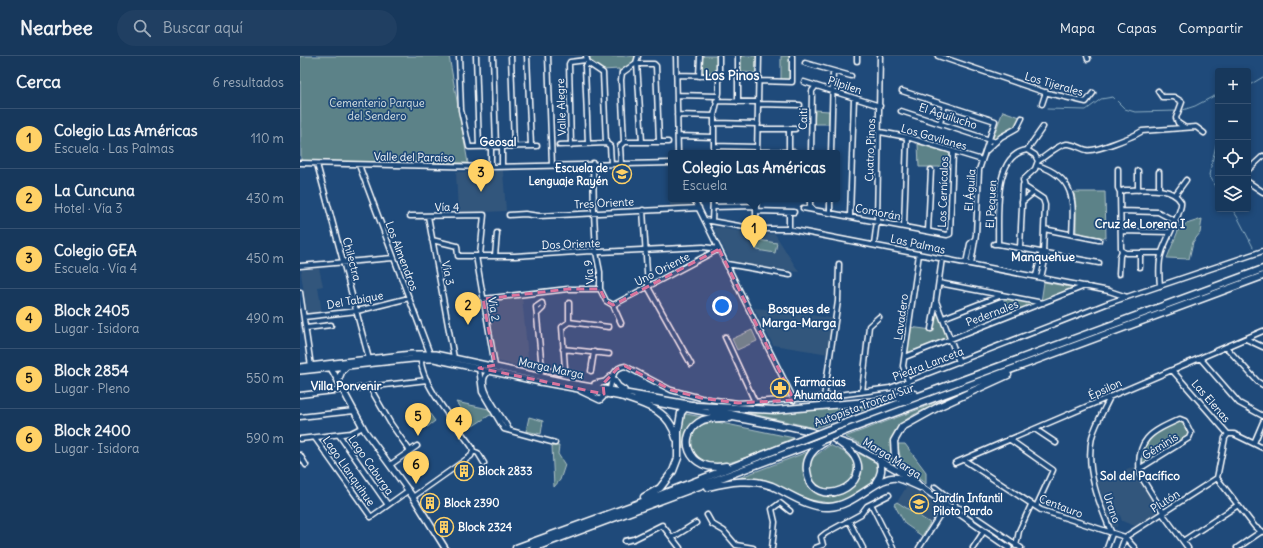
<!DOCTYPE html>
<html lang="es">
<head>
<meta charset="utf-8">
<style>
	:root { --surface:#17385c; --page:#203f62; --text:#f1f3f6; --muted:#9eacbb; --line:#365272; --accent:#ffd166 }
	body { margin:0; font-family:Delius,sans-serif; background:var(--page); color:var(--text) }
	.controls { position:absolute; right:12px; top:12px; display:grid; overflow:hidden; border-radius:4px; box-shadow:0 2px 6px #0003 }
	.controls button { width:36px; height:36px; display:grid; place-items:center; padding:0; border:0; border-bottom:1px solid var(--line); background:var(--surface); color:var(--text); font:20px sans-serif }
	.you { position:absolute; left:422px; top:250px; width:14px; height:14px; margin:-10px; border:3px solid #fff; border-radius:50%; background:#1a73e8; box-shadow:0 0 0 6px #1a73e833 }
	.badge { display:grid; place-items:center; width:26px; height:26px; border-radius:50%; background:var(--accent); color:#111; font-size:13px; font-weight:700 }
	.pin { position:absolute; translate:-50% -33px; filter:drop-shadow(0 1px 2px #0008) }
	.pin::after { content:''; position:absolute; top:21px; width:14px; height:12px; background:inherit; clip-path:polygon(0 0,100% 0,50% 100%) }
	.popup { position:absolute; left:368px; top:94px; width:172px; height:52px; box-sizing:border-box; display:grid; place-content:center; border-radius:4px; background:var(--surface); filter:drop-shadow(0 1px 3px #0005); font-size:13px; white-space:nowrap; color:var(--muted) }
	.popup b { font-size:15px; color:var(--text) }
	.popup::after { content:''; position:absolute; left:50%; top:100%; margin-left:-8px; border:8px solid transparent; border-top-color:var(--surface) }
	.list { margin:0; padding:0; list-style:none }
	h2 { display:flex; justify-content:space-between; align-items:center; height:52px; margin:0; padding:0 16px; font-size:17px }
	h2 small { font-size:13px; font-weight:400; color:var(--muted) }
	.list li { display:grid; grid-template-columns:26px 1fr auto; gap:12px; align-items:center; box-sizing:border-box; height:60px; padding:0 16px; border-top:1px solid var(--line) }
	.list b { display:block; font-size:15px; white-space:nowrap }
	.list p { margin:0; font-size:13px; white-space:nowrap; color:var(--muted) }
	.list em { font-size:13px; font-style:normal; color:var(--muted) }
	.icon { flex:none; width:22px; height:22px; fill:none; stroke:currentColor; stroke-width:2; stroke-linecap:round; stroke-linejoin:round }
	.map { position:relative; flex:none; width:963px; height:492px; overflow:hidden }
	header { display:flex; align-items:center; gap:24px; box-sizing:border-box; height:56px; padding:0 20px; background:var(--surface); border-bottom:1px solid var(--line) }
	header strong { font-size:19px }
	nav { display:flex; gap:22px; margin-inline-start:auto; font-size:14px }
	.search { width:280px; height:36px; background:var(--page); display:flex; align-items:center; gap:10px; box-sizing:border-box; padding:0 14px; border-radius:22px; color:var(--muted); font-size:15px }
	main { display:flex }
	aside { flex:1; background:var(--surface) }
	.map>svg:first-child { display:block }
</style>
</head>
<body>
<header>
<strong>Nearbee</strong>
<div class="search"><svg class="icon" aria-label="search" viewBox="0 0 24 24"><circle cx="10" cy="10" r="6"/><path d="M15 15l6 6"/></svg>Buscar aquí</div>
<nav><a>Mapa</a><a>Capas</a><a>Compartir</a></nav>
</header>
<main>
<aside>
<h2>Cerca<small>6 resultados</small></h2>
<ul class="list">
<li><span class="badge">1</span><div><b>Colegio Las Américas</b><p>Escuela · Las Palmas</p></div><em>110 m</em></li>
<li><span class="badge">2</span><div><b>La Cuncuna</b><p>Hotel · Vía 3</p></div><em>430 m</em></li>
<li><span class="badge">3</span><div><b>Colegio GEA</b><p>Escuela · Vía 4</p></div><em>450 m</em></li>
<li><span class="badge">4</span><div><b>Block 2405</b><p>Lugar · Isidora</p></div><em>490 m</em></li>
<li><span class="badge">5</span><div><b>Block 2854</b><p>Lugar · Pleno</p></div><em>550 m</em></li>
<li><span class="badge">6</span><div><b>Block 2400</b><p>Lugar · Isidora</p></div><em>590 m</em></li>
</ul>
</aside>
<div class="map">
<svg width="963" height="492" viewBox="0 0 963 492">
	<rect width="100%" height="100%" fill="#1f4a7a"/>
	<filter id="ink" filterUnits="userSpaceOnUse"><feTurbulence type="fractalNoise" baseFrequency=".025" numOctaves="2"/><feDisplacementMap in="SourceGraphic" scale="8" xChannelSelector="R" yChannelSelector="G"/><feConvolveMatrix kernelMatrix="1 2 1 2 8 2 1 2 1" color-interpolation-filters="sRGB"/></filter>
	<g filter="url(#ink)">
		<!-- built -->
		<path fill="#32567c" d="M370,112L371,143H391L395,150H370Z
			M203,115L206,155L158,157L156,116Z
			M416,171L456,178H475L499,216L431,206L414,174Z
			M19,212L23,230L18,231L22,257L10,258L7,257L1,217L2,214Z
			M222,241L229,312L197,305L186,245Z
			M454,252L494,256L535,263L529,298L473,289Z
			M835,411V416L858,453V456L835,470L822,465L819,457L817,471L813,470L811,468L797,424L814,420L829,412Z
			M607,430L640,450L630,467L597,446Z"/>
		<!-- green -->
		<path fill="#5b8288" stroke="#adc0c4" d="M0,0H149L168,107L1,105Z
			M290,0H335L336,5L319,19V13L303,14L290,6Z
			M402,0H418V18H401Z
			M440,0H457V17L440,16Z
			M481,0H491L490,24H481Z
			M515,54L529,55V68H514Z
			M703,55L720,61L714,72L695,83L693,82Z
			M618,88L648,97L650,99V111H619Z
			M774,136H805L806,182L776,177V151Z
			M902,163L900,177L893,186L889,203L867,202L880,170Z
			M458,184L477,187L475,197L457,194Z
			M744,226L775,232L741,246Z
			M703,241L737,247L709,258Z
			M635,251L648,282L607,298L610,271L632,274Z
			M452,274L457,285L437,294L432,283Z
			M646,343L647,344C626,354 594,361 591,388C590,395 595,403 595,408L574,394L545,381Z
			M156,346L189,353L194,361L190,359L173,370Z
			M585,346L515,372L444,356L477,357Z
			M122,347L135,365L127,371L114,352Z
			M386,358L402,361C389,369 384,377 383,392L380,386L383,359Z
			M229,361L243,365L241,378L226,375Z
			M880,364L883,365L889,377L887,381L844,408L841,406C841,380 859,375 880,364Z
			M417,366L494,382C473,390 434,409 413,409C392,408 381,379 402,369C406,367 412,367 417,366Z
			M598,388H605L626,416V428C609,415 600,411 598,388Z
			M530,389L544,396L555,407L554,424L538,435C516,431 505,429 511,403Z
			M252,390H259L258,398L265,409L260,424L254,431Z
			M510,395C494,419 510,428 529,439C552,440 566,418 557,398H560L576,407L579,417L573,427L559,437L536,448L511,444L472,429L433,424Z
			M597,446L630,467L622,480L605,468L594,448Z"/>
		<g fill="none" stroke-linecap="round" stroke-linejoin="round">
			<!-- stream -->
			<path stroke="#8cadc2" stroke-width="1" d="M948,30L963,21
				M948,34L950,29
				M747,53L786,54L801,43L813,41L825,53L835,56L877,55
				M880,55L895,50L914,40L918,41
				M918,81L909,119L918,134
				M932,153L938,162L953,191"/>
			<defs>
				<path id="minor" d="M159,0L161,54L169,91L237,90
					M176,0L179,91
					M193,0L196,90
					M211,0L214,90
					M227,0L231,90
					M248,0L252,109
					M286,0L288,7L303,17L306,87L310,90L311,107
					M376,0L378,97
					M638,0L744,36L786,46L793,37
					M787,0L788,3
					M557,5V0
					M337,7L342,86
					M505,7L551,20
					M338,8H354L356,10L359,85
					M377,19L419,20
					M399,20L400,0
					M459,25L492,26V0
					M504,26L580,50
					M602,35L695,65L679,114L676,178L671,208
					M858,35L862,41H874L882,46L876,62L878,67L884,71
					M377,39L418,40
					M416,45L458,46
					M438,46V0
					M458,48L500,49
					M742,48L746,36
					M601,55L696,86
					M377,59L414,60
					M415,67L458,68
					M640,67L645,49
					M458,73H495
					M580,76L607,81L682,104
					M378,80L414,81
					M324,86H368
					M288,87L285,11L288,7
					M259,89L306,87
					M271,89L269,8L270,6L286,4
					M191,90V111
					M414,90L457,91
					M727,94L735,99L738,105L735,113L723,124L725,131L743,143L745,149L743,197L746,200L741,222
					M727,94L743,71
					M686,95L701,81L717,72L722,62
					M457,96H494
					M489,96V73
					M414,97V60L419,37V0
					M457,97L459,0
					M511,97L512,35L515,31
					M531,97L533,15
					M738,105C745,101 759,88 766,88C773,87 781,93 787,94C795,96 835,80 842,75L896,71L904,77
					M0,107L191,111L371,107
					M293,107L294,157L296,196L300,216V233L306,245L313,249L321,267
					M321,107L320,90L324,86L321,24L322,17L336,7L338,0
					M17,108L69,303
					M59,109L130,298
					M737,109C775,121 774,144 772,178
					M202,110V90
					M818,113V132L820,136
					M948,114L963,100
					M838,115V134
					M859,116V134
					M948,126L963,136
					M820,136L824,134C841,134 872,129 881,146C883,154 865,185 862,196C858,206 859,219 860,230
					M820,136L821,192L822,195
					M875,139L886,124
					M394,143L494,344
					M510,143V150L513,153
					M722,146L733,137
					M413,151L456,150
					M503,152L647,179L650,178L653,96
					M343,154L348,231L391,308
					M456,155L494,156
					M821,155L858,156L875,165
					M530,156V143
					M209,159L225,158L239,160L399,152
					M110,160L184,159L180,199
					M128,160L154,302
					M550,160L554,42
					M405,164L456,173H489L809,235L827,241
					M412,165L413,143
					M604,170L607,81
					M456,173V143
					M489,173V156
					M744,173L799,184
					M628,175L631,114
					M821,175L869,176
					M132,184L157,190L158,200H215L291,195L300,196L403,191L419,193
					M574,188L577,165L580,0
					M694,188H698C699,161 692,99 727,94
					M698,188L799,207
					M720,192L723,129
					M822,195L826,197H861
					M176,200L195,310
					M195,200L197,177
					M642,202L636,245L659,306
					M666,207L670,188L675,183
					M427,208L490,219
					M0,210L93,202
					M840,211V197
					M819,218L820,200L822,195
					M736,220L741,199L743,197
					M639,227L743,247
					M0,236L11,310
					M183,243L268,233H300
					M269,247V266
					M313,249L419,193
					M237,258L243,252L242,247L236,251L242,313L240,320
					M4,261L57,255L109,242
					M643,262L702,239
					M6,272L31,269
					M631,273L636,245
					M425,281L455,346
					M946,283L963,291
					M926,291L958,326L963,329
					M263,293L309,298
					M605,301L785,230
					M900,302L939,347L963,360
					M180,311L179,312L182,336L204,373L255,387
					M242,313L260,317L265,312L262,271L269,266L309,271
					M872,314L928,378
					M190,315C170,327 204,360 209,374
					M291,315L294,296
					M608,326L603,310L619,198
					M69,330L91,368L110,395
					M562,336L569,270L579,261
					M309,337C312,326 311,312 325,310L371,334L401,342L438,347L524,341L590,332L806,248L963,195
					M0,339L127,324
					M524,341L538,245L539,208
					M810,341C804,354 796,367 792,381C785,413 799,448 812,478
					M0,361L54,355
					M735,373L756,387
					M928,378H934L963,392
					M39,379L88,449
					M15,382L71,461L109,434
					M0,383L51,377L63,371
					M709,383L753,414L736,451
					M954,387L963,366
					M173,395L178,397L184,407
					M0,399L6,409
					M664,404L741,454L825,481L835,492
					M655,407L963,275
					M90,409L117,390
					M839,413L889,382L891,377L885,365L880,363C851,376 835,383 840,419L863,456
					M917,422L955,471L963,476
					M635,431L654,446L656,451
					M113,441L171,400L173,395L172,391C158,371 119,326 121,302
					M571,448L593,492
					M650,451H656L665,454L721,492
					M862,457L888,492
					M407,459L412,468L424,475L436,489L453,492
					M549,465L563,492
					M825,481L917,422L925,382L928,378
					M372,482L396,467
					M325,485L334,483L362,469L380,492
					M883,485L938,449
					M716,490L719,475L731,449
					M472,492L475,466L472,453L480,447L490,455
					M515,492L523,489L521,481L526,477L561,458L567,450L589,439
					M619,492L646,449
					M673,492L684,475
					M807,492L812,478
					M821,492L825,481
					M937,492L962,475"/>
				<path id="major" d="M30,310L65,375L113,441L145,492
					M0,311L111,298H135L275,328L394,349
					M0,315L113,303H134L240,326L322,341
					M312,321L318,330L324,334
					M38,325L42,315L47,310
					M295,328L305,326L313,319
					M281,335L300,344L303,341L304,335
					M336,343L483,371
					M411,353L513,376L554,390L595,413L709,492"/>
				<path id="highway" d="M320,340C344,348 370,354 376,382
					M397,350L475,354L578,345L614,338
					M527,374L963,213
					M540,377L963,220
					M525,386C514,392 505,402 507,415C512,458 578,429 552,397C547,391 539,386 533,382
					M426,410C387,418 375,377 403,364C411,361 421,362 430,362
					M576,426C582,418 582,413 580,403
					M618,429L601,411L595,401L594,385L602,371L640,350L708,319
					M408,431C429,426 451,422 472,430C490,438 508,452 529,451C556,450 578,418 598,422C605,424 613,428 620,431
					M344,441L360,432L373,415L378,402V375L381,357L385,352L393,349
					M216,492L342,446L504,383
					M233,492L520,385"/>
			</defs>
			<!-- minor casing -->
			<use href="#minor" stroke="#fff" stroke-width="7"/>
			<!-- major casing -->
			<use href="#major" stroke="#fff" stroke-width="8"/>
			<!-- highway casing -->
			<use href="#highway" stroke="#fff" stroke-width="9"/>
			<!-- minor -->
			<use href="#minor" stroke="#1f4a7a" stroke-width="4"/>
			<!-- major -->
			<use href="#major" stroke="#1f4a7a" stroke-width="5"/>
			<!-- highway -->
			<use href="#highway" stroke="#1f4a7a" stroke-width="6"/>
			<defs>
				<path id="highway-bridge" d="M504,383L527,374
					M520,385L540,377"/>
			</defs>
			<!-- highway-bridge casing -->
			<use href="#highway-bridge" stroke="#fff" stroke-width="9" stroke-linecap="butt"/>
			<!-- highway-bridge -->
			<use href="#highway-bridge" stroke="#1f4a7a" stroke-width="6"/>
		</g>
	</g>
	<!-- marked area -->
	<path fill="#da749d" fill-opacity="0.2" stroke="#da749d" stroke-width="3" stroke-dasharray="8 5" stroke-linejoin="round" d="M419,193L494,344L438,347L401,342L371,334L325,310L317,313L303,328L304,338L179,312L195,309L183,243L268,233H300L306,245L313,249Z"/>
	<!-- icons -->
	<defs>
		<symbol id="school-ring" viewBox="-11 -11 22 22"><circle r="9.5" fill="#1f4a7a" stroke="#ffd166" stroke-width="1.5"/><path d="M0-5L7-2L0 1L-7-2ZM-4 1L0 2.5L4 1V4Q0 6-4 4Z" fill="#ffd166"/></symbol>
		<symbol id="pharmacy-ring" viewBox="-11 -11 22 22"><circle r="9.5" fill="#1f4a7a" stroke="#ffd166" stroke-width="1.5"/><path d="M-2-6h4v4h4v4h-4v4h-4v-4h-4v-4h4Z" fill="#ffd166"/></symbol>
		<symbol id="building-ring" viewBox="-11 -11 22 22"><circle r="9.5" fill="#1f4a7a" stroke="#ffd166" stroke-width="1.5"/><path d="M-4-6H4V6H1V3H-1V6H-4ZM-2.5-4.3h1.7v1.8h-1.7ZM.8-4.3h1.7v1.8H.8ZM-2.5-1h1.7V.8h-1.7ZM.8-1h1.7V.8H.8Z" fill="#ffd166"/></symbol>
	</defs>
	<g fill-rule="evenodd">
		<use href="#school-ring" x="311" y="107" width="22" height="22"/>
		<use href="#pharmacy-ring" x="469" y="321" width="22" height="22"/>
		<use href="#building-ring" x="153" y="404" width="22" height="22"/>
		<use href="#building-ring" x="119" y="436" width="22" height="22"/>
		<use href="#school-ring" x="608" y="437" width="22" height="22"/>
		<use href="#building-ring" x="133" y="460" width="22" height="22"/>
	</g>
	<g text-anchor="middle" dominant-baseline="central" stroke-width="3.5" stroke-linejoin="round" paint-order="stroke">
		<!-- street labels -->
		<g font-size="11" fill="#fff" stroke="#1f4a7a">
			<text transform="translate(754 28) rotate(16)">Los Tijerales</text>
			<text transform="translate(545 29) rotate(18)">Pilpilen</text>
			<text transform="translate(261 51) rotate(-92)">Valle Alegre</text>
			<text transform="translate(648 60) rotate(18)">El Aguilucho</text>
			<text transform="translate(503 63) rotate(-89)">Caiti</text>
			<text transform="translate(634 81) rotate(16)">Los Gavilanes</text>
			<text transform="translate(570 94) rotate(-88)">Cuatro Pinos</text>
			<text transform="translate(114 101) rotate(1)">Valle del Paraíso</text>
			<text transform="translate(670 134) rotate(-86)">El Águila</text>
			<text transform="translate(643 136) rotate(-88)">Los Cernícalos</text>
			<text transform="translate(304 147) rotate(-3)">Tres Oriente</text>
			<text transform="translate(691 148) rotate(-87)">El Pequen</text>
			<text transform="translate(147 151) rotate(-1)">Vía 4</text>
			<text transform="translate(578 156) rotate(11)">Comorán</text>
			<text transform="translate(271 188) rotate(-2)">Dos Oriente</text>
			<text transform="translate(618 188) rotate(12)">Las Palmas</text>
			<text transform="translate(102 200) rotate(69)">Los Almendros</text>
			<text transform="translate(52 203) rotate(75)">Chilectra</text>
			<text transform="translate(362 213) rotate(-27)">Uno Oriente</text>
			<text transform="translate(289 216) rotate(-96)">Vía 9</text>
			<text transform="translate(148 217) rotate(78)">Vía 3</text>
			<text transform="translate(55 244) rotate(-10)">Del Tabique</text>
			<text transform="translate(194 253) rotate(80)">Vía 2</text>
			<text transform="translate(692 257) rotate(-21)">Pedernales</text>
			<text transform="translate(601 261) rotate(-82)">Lavadero</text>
			<text transform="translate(628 308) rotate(-21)">Piedra Lanceta</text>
			<text transform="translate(251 312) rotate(12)">Marga Marga</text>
			<text transform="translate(805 333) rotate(-24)">Épsilon</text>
			<text transform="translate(911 345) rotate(49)">Las Elenas</text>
			<text transform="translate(564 349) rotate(-20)">Autopista Troncal Sur</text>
			<text transform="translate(860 390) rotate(-32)">Géminis</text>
			<text transform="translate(592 402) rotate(32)">Marga Marga</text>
			<text transform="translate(71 409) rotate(55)">Lago Caburga</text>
			<text transform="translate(49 415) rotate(55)">Lago Llanquihue</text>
			<text transform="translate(865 445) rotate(-33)">Plutón</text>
			<text transform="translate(761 450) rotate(21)">Centauro</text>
			<text transform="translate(812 452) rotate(71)">Urano</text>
		</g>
		<!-- park labels -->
		<g font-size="11" fill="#d6e0e1" stroke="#1f4a7a">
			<text x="77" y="47">Cementerio Parque<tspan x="77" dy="13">del Sendero</tspan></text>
		</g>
		<!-- poi labels -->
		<g font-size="11" font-weight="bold" fill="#fff" stroke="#1f4a7a" text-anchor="start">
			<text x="308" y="112" text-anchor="end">Escuela de<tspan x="308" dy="13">Lenguaje Rayén</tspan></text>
			<text x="494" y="326">Farmacias<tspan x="494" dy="13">Ahumada</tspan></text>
			<text x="178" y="415">Block 2833</text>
			<text x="633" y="442">Jardín Infantil<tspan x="633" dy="13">Piloto Pardo</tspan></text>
			<text x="144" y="447">Block 2390</text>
			<text x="158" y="471">Block 2324</text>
		</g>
		<!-- neighbourhood labels -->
		<g font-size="12" font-weight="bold" fill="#fff" stroke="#1f4a7a">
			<text x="198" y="85">Geosal</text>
			<text x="840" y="167">Cruz de Lorena I</text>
			<text x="743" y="200">Manquehue</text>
			<text x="499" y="252">Bosques de<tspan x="499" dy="14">Marga-Marga</tspan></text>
			<text x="46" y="329">Villa Porvenir</text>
			<text x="840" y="419">Sol del Pacífico</text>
		</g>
		<!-- quarter labels -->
		<g font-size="13" font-weight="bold" fill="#fff" stroke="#1f4a7a">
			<text x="432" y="19">Los Pinos</text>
		</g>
	</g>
</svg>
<div class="controls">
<button>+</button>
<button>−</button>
<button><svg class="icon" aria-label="locate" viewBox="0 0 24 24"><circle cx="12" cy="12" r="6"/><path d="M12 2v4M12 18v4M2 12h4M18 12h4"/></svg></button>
<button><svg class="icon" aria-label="layers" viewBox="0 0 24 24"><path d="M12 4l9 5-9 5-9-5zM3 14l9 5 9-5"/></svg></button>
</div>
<div class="you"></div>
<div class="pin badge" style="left:454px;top:192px">1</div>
<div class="popup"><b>Colegio Las Américas</b>Escuela</div>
<div class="pin badge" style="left:168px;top:269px">2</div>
<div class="pin badge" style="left:181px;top:136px">3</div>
<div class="pin badge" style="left:159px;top:384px">4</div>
<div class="pin badge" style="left:118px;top:380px">5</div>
<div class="pin badge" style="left:116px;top:428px">6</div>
</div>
</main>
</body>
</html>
